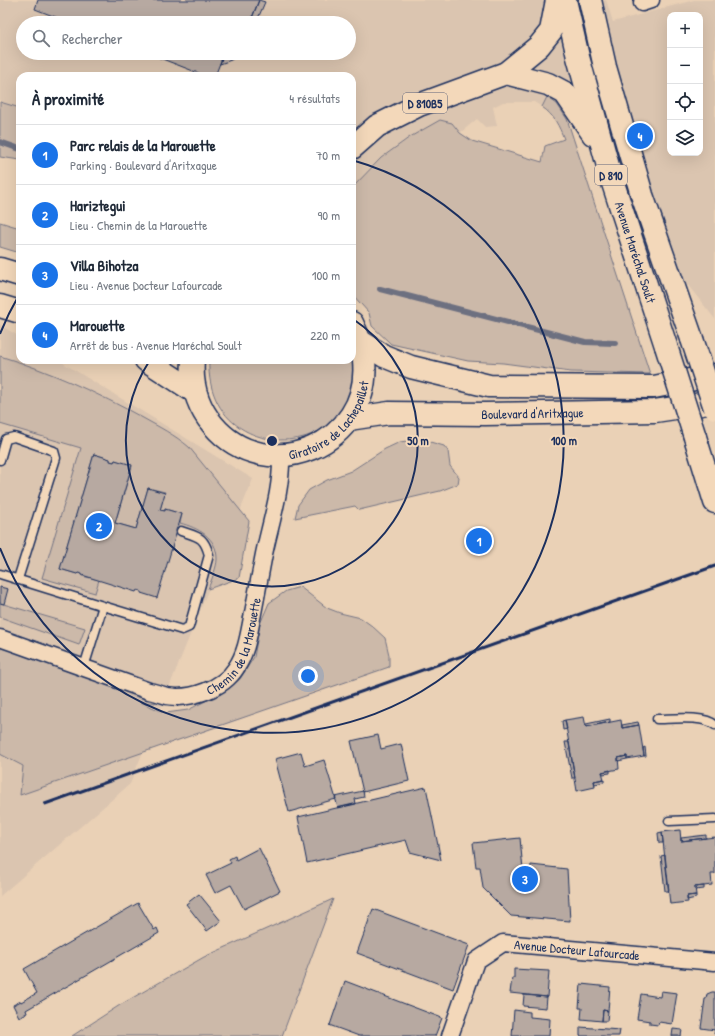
<!DOCTYPE html>
<html lang="fr">
<head>
<meta charset="utf-8">
<style>
	:root { --surface:#fff; --page:#f6f6f7; --text:#1f2937; --muted:#747a83; --line:#e0e1e3; --accent:#1a73e8 }
	body { margin:0; font-family:"Patrick Hand",sans-serif; background:var(--page); color:var(--text) }
	.controls { position:absolute; right:12px; top:12px; display:grid; overflow:hidden; border-radius:8px; box-shadow:0 4px 16px #0002 }
	.controls button { width:36px; height:36px; display:grid; place-items:center; padding:0; border:0; border-bottom:1px solid var(--line); background:var(--surface); color:var(--text); font:20px sans-serif }
	.you { position:absolute; left:308px; top:676px; width:14px; height:14px; margin:-10px; border:3px solid #fff; border-radius:50%; background:#1a73e8; box-shadow:0 0 0 6px #1a73e833 }
	.badge { display:grid; place-items:center; width:26px; height:26px; border-radius:50%; background:var(--accent); color:#fff; font-size:13px; font-weight:700 }
	.pin { position:absolute; translate:-50% -50%; border:2px solid #fff; box-shadow:0 1px 4px #0006 }
	.list { margin:0; padding:0; list-style:none }
	h2 { display:flex; justify-content:space-between; align-items:center; height:52px; margin:0; padding:0 16px; font-size:17px }
	h2 small { font-size:13px; font-weight:400; color:var(--muted) }
	.list li { display:grid; grid-template-columns:26px 1fr auto; gap:12px; align-items:center; box-sizing:border-box; height:60px; padding:0 16px; border-top:1px solid var(--line) }
	.list b { display:block; font-size:15px; white-space:nowrap }
	.list p { margin:0; font-size:13px; white-space:nowrap; color:var(--muted) }
	.list em { font-size:13px; font-style:normal; color:var(--muted) }
	.icon { flex:none; width:22px; height:22px; fill:none; stroke:currentColor; stroke-width:2; stroke-linecap:round; stroke-linejoin:round }
	.map { position:relative; flex:none; width:715px; height:1036px; overflow:hidden }
	.search { position:absolute; background:var(--surface); box-shadow:0 4px 16px #0002; left:16px; top:16px; width:340px; height:44px; display:flex; align-items:center; gap:10px; box-sizing:border-box; padding:0 14px; border-radius:22px; color:var(--muted); font-size:15px }
	.panel { position:absolute; background:var(--surface); box-shadow:0 4px 16px #0002; left:16px; top:72px; width:340px; height:292px; border-radius:12px }
	.map>svg:first-child { display:block }
</style>
</head>
<body>
<div class="map">
<svg width="715" height="1036" viewBox="0 0 715 1036">
	<rect width="100%" height="100%" fill="#ead1b6"/>
	<filter id="ink" filterUnits="userSpaceOnUse"><feTurbulence type="fractalNoise" baseFrequency=".025" numOctaves="2"/><feDisplacementMap in="SourceGraphic" scale="8" xChannelSelector="R" yChannelSelector="G"/><feConvolveMatrix kernelMatrix="1 2 1 2 8 2 1 2 1" color-interpolation-filters="sRGB"/></filter>
	<g filter="url(#ink)">
		<!-- built -->
		<path fill="#dbc5b0" fill-rule="evenodd" d="M0,0H606L613,22L694,0H715V319L646,233L609,109L567,119L557,104L547,97L542,107L534,102H503L493,107L497,126L485,127L477,119L460,133L452,123L410,137L381,158L352,188V76H20V108L0,102ZM670,15H700V153H670ZM23,23H349V53H23Z
			M0,325L20,337V360H58L253,479L130,784L0,896Z"/>
		<!-- green -->
		<path fill="#ccb9a9" stroke="#747484" d="M547,97L557,104L567,119L650,374L571,372L503,363L468,361L391,344L372,326L369,313L352,294V188L381,158L410,137L440,120L452,123L460,133L472,141L542,162L545,146L564,139C559,126 554,115 542,107Z
			M0,102L20,108V160L0,157Z
			M0,222L20,228V253L0,247Z
			M352,347C354,356 354,363 353,372C349,467 204,462 209,360H352Z
			M0,356C49,371 98,393 143,418C159,427 175,435 189,447L249,521L239,578L208,589C211,581 217,567 217,559C217,537 198,528 180,523L182,514L165,509V511L160,510L165,492L148,488L136,529L115,523L132,466L115,460L114,462L110,461V459L94,454L60,569L77,574L78,573L82,574V576L99,580L95,593L42,578L81,448L0,424Z
			M420,439L444,446L448,451L450,466L459,477L458,484L440,491L359,510L355,506L295,518L298,505L309,490L327,480L351,471L385,449L400,442Z
			M300,587L327,608L340,613L361,618L372,626L385,638L389,655V667L20,795L23,766L0,754V647L116,688L156,701L155,703L140,702L166,713L188,710L225,691L240,679L254,657L260,624L269,603L286,591Z
			M0,603L85,628L79,645L0,617Z
			M333,899L282,1036H72L120,1005L204,957Z"/>
		<g fill="none" stroke-linecap="round" stroke-linejoin="round">
			<!-- stream -->
			<path stroke="#6d6f80" stroke-width="6" d="M0,142L20,149
				M380,289L585,342L615,343"/>
		</g>
		<!-- building -->
		<path fill="#b7a9a1" stroke="#1b2f5e" d="M38,0H259L250,23H71L35,9Z
			M259,0L265,2L256,23H250Z
			M147,53H224L215,76H206Z
			M224,53H237L240,54L231,60L220,64Z
			M94,454L110,459V461L114,462L115,460L132,465L115,523L136,529L148,488L165,493L160,510L165,511V509L182,514L157,598L141,593V591L137,590L136,592L82,575V574L78,573L77,574L60,569Z
			M0,587L8,589L4,604L0,603Z
			M584,717L586,727L621,720L622,728L639,725L644,756L627,759V756L618,758L619,769L602,772L604,779L594,781L595,787L577,791L565,720Z
			M610,719V722L586,727V724Z
			M565,720L567,729L563,730L562,721Z
			M638,722L639,725L622,728V725Z
			M378,735L381,749L401,744L409,781L363,792L351,741Z
			M565,742H569L575,778H572Z
			M645,747L646,756H644L643,748Z
			M301,752L305,766L324,760L336,799L289,812L275,759Z
			M627,756V759L618,761V758Z
			M610,770V773L603,774L602,772Z
			M604,779V782L595,784L594,781Z
			M426,787L441,860L410,852L406,840L307,863L298,817Z
			M363,791L364,797L355,799L356,804L338,808L335,797Z
			M680,830L681,841L715,837V874H711L712,885L695,887L696,895L687,896L688,902L670,904L662,832Z
			M662,832L663,843H659L658,833Z
			M706,835V838L681,841V838Z
			M520,838L523,870H530L531,865L567,869L570,921L511,916L483,888L480,867H476L473,843Z
			M259,848L280,891L244,909L231,885L215,893L206,875L231,863L229,859L235,856L236,860Z
			M665,855L669,891H665L661,856Z
			M704,886V889L695,890V887Z
			M199,894L221,921L207,931L186,904Z
			M696,895V898L687,900V896Z
			M138,903L154,930L157,928L159,933L26,1010L27,1013L19,1017L13,1005L21,1001V1002L37,993L24,969Z
			M373,909L469,945L453,989L357,953Z
			M514,969L549,971L547,997L510,993L512,978H514Z
			M345,981L442,1018L435,1036H359L329,1025H330Z
			M581,984L610,987L608,1011L603,1010L602,1021L581,1019L582,1008H579Z
			M661,991L677,993L672,1024L659,1022L658,1025L650,1024V1021L637,1019L641,994L660,997Z
			M712,992H715V1034H714L715,1030L701,1028L705,999H706L707,994Z
			M524,995L547,997L546,1008L523,1006Z
			M514,1010L530,1012V1017L550,1019L549,1036H512Z
			M603,1010L608,1011L607,1021H602Z
			M580,1027L620,1030L619,1036H580Z
			M673,1029L682,1030L681,1036H672Z"/>
		<g fill="none" stroke-linecap="round" stroke-linejoin="round">
			<defs>
				<path id="lane" d="M0,460L6,439L14,437L54,451L56,458L18,579
					M0,574L103,606
					M84,667L103,606L182,630L189,627L209,555C204,536 198,537 181,531
					M657,719C671,719 704,715 715,725
					M669,821L715,819"/>
				<g id="street">
					<path d="M642,3L651,0"/>
					<path id="s1" d="M0,638L149,691C155,692 161,694 167,696C190,700 223,689 236,668C247,652 249,632 253,613C257,593 260,574 264,554C271,521 282,489 281,456"/>
					<path id="s2" d="M450,1036L476,961L503,943L715,962"/>
				</g>
				<g id="primary">
					<path id="s3" d="M565,0L578,57L611,177L666,346"/>
					<path d="M590,0L605,67L642,195L692,339"/>
					<path d="M506,73L548,84L565,93L593,134"/>
					<path d="M352,148L377,126L419,105L506,73L539,46L551,31L557,0"/>
					<path d="M0,269L20,275"/>
					<path d="M0,306L20,312"/>
					<path d="M360,341L384,356L411,367L489,386L654,387L715,375"/>
					<path d="M146,360L195,392"/>
					<path id="s4" d="M193,360C191,384 197,406 213,425C267,489 372,444 364,361C363,347 358,335 352,323"/>
					<path id="s5" d="M349,419L389,413L485,414L655,411L715,402"/>
					<path d="M695,437L715,502"/>
				</g>
			</defs>
			<!-- lane casing -->
			<use href="#lane" stroke="#1b2f5e" stroke-width="11"/>
			<!-- street casing -->
			<use href="#street" stroke="#1b2f5e" stroke-width="19"/>
			<!-- primary casing -->
			<use href="#primary" stroke="#1b2f5e" stroke-width="25"/>
			<!-- lane -->
			<use href="#lane" stroke="#f3d8ba" stroke-width="8"/>
			<!-- street -->
			<use href="#street" stroke="#f3d8ba" stroke-width="16"/>
			<!-- primary -->
			<use href="#primary" stroke="#f3d8ba" stroke-width="22"/>
			<!-- rail -->
			<path stroke="#1b2f5e" stroke-width="3" d="M45,804L715,566"/>
			<defs>
				<path id="primary-bridge" d="M692,339L715,408
					M666,346L695,437"/>
			</defs>
			<!-- primary-bridge casing -->
			<use href="#primary-bridge" stroke="#1b2f5e" stroke-width="25" stroke-linecap="butt"/>
			<!-- primary-bridge -->
			<use href="#primary-bridge" stroke="#f3d8ba" stroke-width="22"/>
		</g>
	</g>
	<!-- distance rings -->
	<g fill="none" stroke="#1b2f5e" stroke-width="2">
		<path d="M353 319A146 146 0 1 1 150 360"/>
		<path d="M0 334A292 292 0 0 1 19 295M352 160A292 292 0 1 1 0 548"/>
	</g>
	<g text-anchor="middle" dominant-baseline="central" stroke-width="4" stroke-linejoin="round" paint-order="stroke">
		<!-- shield labels -->
		<g fill="#f3d8ba" stroke="#5c627a" stroke-width="1">
			<rect x="403" y="93" width="44" height="20" rx="3"/>
			<rect x="595" y="165" width="32" height="20" rx="3"/>
		</g>
		<g font-size="12" font-weight="bold" fill="#1b2f5e">
			<text x="425" y="103">D 810B5</text>
			<text x="611" y="175">D 810</text>
		</g>
		<!-- street labels -->
		<g font-size="13" fill="#1b2f5e" stroke="#f3d8ba">
			<text stroke="none"><textPath href="#s3" startOffset="262">Avenue Maréchal Soult</textPath></text>
			<text stroke="none"><textPath href="#s5" startOffset="184">Boulevard d'Aritxague</textPath></text>
			<text stroke="none"><textPath href="#s4" startOffset="211">Giratoire de Lachepaillet</textPath></text>
			<text stroke="none"><textPath href="#s1" startOffset="273">Chemin de la Marouette</textPath></text>
			<text stroke="none"><textPath href="#s2" startOffset="186">Avenue Docteur Lafourcade</textPath></text>
		</g>
	</g>
	<circle cx="272" cy="441" r="6" fill="#1b2f5e" stroke="#f3d8ba" stroke-width="2"/>
	<g font-size="12" text-anchor="middle" font-weight="bold" fill="#1b2f5e" stroke="#f3d8ba" stroke-width="4" stroke-linejoin="round" paint-order="stroke">
		<text x="418" y="445">50 m</text>
		<text x="564" y="445">100 m</text>
	</g>
</svg>
<div class="controls">
<button>+</button>
<button>−</button>
<button><svg class="icon" aria-label="locate" viewBox="0 0 24 24"><circle cx="12" cy="12" r="6"/><path d="M12 2v4M12 18v4M2 12h4M18 12h4"/></svg></button>
<button><svg class="icon" aria-label="layers" viewBox="0 0 24 24"><path d="M12 4l9 5-9 5-9-5zM3 14l9 5 9-5"/></svg></button>
</div>
<div class="you"></div>
<div class="pin badge" style="left:479px;top:541px">1</div>
<div class="pin badge" style="left:99px;top:526px">2</div>
<div class="pin badge" style="left:525px;top:879px">3</div>
<div class="pin badge" style="left:640px;top:136px">4</div>
<div class="search"><svg class="icon" aria-label="search" viewBox="0 0 24 24"><circle cx="10" cy="10" r="6"/><path d="M15 15l6 6"/></svg>Rechercher</div>
<section class="panel">
<h2>À proximité<small>4 résultats</small></h2>
<ul class="list">
<li><span class="badge">1</span><div><b>Parc relais de la Marouette</b><p>Parking · Boulevard d'Aritxague</p></div><em>70 m</em></li>
<li><span class="badge">2</span><div><b>Hariztegui</b><p>Lieu · Chemin de la Marouette</p></div><em>90 m</em></li>
<li><span class="badge">3</span><div><b>Villa Bihotza</b><p>Lieu · Avenue Docteur Lafourcade</p></div><em>100 m</em></li>
<li><span class="badge">4</span><div><b>Marouette</b><p>Arrêt de bus · Avenue Maréchal Soult</p></div><em>220 m</em></li>
</ul>
</section>
</div>
</body>
</html>
